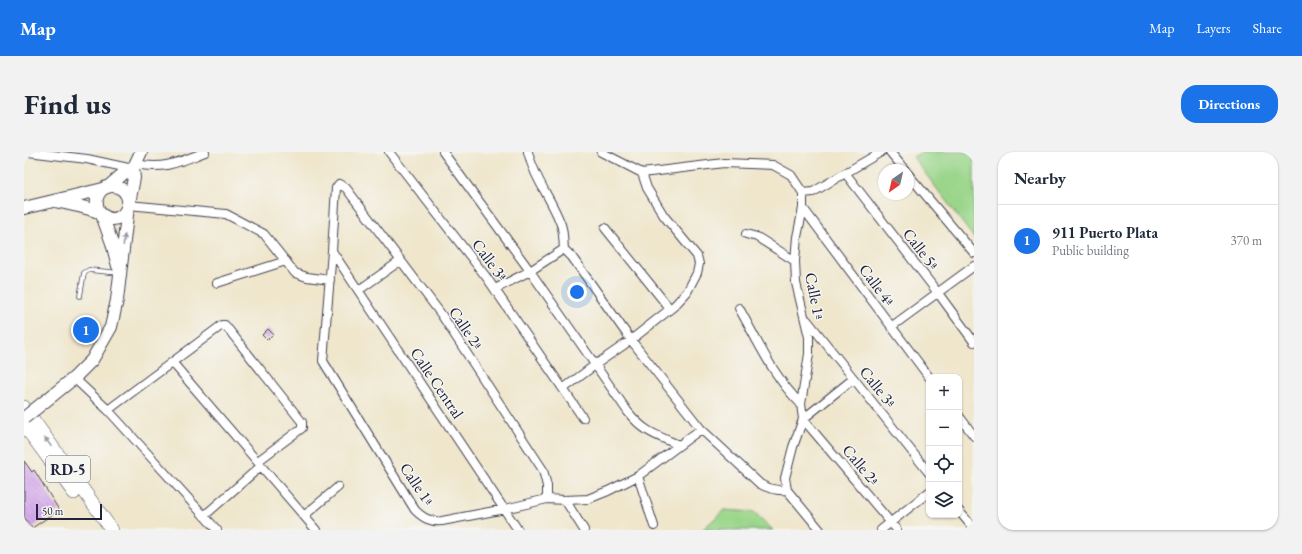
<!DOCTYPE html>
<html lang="en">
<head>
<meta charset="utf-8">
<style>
	:root { --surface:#fff; --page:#f2f2f3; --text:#1f2937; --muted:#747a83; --line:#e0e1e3; --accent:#1a73e8 }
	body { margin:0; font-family:"EB Garamond",serif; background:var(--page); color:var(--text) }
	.controls { position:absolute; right:12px; bottom:12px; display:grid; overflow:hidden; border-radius:8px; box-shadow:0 1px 3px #0004 }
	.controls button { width:36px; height:36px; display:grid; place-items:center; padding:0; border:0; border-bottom:1px solid var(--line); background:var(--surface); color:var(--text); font:20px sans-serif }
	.compass { position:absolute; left:854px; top:12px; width:36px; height:36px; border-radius:50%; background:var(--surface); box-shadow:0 1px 3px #0004; rotate:214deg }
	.scale { position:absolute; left:12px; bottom:10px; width:66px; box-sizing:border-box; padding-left:4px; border:2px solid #22223b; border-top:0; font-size:11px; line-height:14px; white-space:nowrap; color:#22223b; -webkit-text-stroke:3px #f6f6f2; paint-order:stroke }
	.you { position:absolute; left:553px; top:140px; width:14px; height:14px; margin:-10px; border:3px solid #fff; border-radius:50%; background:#1a73e8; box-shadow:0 0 0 6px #1a73e833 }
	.badge { display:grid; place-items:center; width:26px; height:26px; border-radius:50%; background:var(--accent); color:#fff; font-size:13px; font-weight:700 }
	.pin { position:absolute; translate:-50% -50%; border:2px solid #fff; box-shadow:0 1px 4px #0006 }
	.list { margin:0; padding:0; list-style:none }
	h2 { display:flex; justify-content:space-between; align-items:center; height:52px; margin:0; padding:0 16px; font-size:17px }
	h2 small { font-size:13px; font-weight:400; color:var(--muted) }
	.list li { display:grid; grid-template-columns:26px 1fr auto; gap:12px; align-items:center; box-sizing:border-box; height:72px; padding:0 16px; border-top:1px solid var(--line) }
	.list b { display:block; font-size:15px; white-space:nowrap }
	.list p { margin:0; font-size:13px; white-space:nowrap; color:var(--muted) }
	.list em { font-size:13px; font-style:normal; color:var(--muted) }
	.icon { flex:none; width:22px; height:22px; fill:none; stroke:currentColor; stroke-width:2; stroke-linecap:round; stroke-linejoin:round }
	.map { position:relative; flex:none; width:950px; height:378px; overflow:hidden; border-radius:16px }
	header { display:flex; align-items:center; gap:24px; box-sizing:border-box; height:56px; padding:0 20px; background:var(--accent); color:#fff }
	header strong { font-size:19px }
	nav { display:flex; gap:22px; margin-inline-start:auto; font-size:14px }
	.intro { display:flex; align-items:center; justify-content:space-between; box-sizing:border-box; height:96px; padding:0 24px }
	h1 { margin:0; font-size:28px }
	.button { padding:10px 18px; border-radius:16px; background:var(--accent); color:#fff; font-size:14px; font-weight:700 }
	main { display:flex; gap:24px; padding:0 24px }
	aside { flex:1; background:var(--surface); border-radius:16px; box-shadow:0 1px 3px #0004 }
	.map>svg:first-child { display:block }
</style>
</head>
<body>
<header>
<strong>Map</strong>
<nav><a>Map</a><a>Layers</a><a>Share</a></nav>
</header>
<div class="intro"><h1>Find us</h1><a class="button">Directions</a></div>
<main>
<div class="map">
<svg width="950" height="378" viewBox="0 0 950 378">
	<defs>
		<pattern id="building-back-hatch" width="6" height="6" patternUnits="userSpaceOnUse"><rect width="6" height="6" fill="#d6abeb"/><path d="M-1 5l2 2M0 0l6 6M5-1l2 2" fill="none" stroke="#b793ca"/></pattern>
	</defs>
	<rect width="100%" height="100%" fill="#f6f6f2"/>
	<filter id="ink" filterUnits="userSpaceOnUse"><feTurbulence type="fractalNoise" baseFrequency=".025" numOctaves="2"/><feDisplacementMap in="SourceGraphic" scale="8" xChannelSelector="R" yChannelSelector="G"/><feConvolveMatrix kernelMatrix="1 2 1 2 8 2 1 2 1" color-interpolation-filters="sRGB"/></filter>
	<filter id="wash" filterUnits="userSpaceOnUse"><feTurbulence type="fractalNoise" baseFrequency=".012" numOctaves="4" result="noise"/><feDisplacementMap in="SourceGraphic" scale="16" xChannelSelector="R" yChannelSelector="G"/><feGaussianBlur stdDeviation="0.9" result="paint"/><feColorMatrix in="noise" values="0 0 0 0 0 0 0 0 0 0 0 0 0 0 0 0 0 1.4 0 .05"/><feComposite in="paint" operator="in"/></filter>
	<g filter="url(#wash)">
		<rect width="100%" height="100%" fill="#efe6cc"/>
		<!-- garden -->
		<path fill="#9ad589" stroke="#5e7c62" d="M898,0H950V86L889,5Z
			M700,358L730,360L749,378H678Z"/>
		<g id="blocks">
			<!-- building -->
			<path fill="url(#building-back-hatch)" d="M244,177L249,182L243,188L238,183Z
				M0,309L8,320L10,318L35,358L8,376L0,365Z"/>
		</g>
	</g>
	<g filter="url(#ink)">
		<use href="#blocks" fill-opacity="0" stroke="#413f51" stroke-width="1"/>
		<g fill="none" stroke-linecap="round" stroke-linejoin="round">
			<defs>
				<path id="lane" d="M56,144L60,121L65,118L96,121"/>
				<path id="street" d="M4,0L63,7L109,17
					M365,0L463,126L559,266
					M419,0L506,119L604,260C621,281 632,283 655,293
					M504,0C510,26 527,46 536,70C540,78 539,88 540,97
					M577,0L618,21L700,11L749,13L767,23L779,41
					M866,0L881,18
					M112,12C140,18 155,10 181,0
					M822,22L914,141L950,190
					M884,22L950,101
					M779,41V56L773,85L771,109L772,131L785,185V202L777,252L779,267L769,295L761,326L763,338L796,378
					M779,41L789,40L857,0
					M104,53L202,62L240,82L271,121L283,125L306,128
					M779,56L905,225
					M581,76L646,157
					M722,82L733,85L771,109
					M540,97L548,105L607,188L677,277L736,332C745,337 752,339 763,338
					M308,99L494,378
					M193,131L262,109
					M471,137L506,119L540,97
					M335,138L376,109
					M715,156C733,188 750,226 777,252
					M783,168L905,321
					M867,175L950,114
					M148,210L292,378
					M50,226L84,258L193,378
					M829,227L779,267L873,378
					M539,237L571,213L607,188L650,154L663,140L673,121L675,112L673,104L640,64L623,36L618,21
					M84,258L198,173H201L278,270V276L234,309
					M935,264L950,284
					M614,324L630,374
					M523,347V334L519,318L417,162L322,36L315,32L312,36L308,99L299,209L391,358C399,366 406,370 418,369L481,357L523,347L541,348L564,347L584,339L614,324L677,277
					M541,348L560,378
					M935,359L950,377
					M281,363L314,335
					M180,364L237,314
					M857,378L905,340"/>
				<path id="secondary" d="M84,35L100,21L109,17
					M31,49C41,51 68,56 76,61C80,64 83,67 89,67C100,66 107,54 103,44C96,26 64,33 75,60
					M105,51L110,26L109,17L117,0
					M0,56L79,37
					M78,63L88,91L94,114
					M29,243L50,226L68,208L87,175L93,148L104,55"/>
				<path id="primary" d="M0,255L88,378
					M0,273L50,341"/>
			</defs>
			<!-- lane casing -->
			<use href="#lane" stroke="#413f51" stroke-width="5.5"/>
			<!-- street casing -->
			<use href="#street" stroke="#413f51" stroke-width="10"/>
			<!-- secondary casing -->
			<use href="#secondary" stroke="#413f51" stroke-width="14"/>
			<!-- primary casing -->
			<use href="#primary" stroke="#413f51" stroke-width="14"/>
			<!-- lane -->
			<use href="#lane" stroke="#fff" stroke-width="4"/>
			<!-- street -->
			<use href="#street" stroke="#fff" stroke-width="8"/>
			<!-- secondary -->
			<use href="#secondary" stroke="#fff" stroke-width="12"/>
			<!-- primary -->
			<use href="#primary" stroke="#fff" stroke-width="13"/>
			<defs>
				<path id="secondary-bridge" d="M0,266L29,243"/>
			</defs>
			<!-- secondary-bridge casing -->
			<use href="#secondary-bridge" stroke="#413f51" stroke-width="14" stroke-linecap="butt"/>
			<!-- secondary-bridge -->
			<use href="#secondary-bridge" stroke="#fff" stroke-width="12"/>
		</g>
		<!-- one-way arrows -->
		<defs><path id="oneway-solid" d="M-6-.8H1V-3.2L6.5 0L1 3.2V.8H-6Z"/></defs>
		<g fill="#9c9ca7">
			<use href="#oneway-solid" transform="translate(100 88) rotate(-83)"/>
			<use href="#oneway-solid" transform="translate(24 290) rotate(-125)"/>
		</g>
	</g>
	<g text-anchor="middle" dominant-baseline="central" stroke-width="3" stroke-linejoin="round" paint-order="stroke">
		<!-- shield labels -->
		<rect fill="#f6f6f2" stroke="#626272" stroke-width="1" x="22" y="304" width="44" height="26" rx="3"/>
		<g font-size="15" font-weight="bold" fill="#22223b">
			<text x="44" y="317">RD-5</text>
		</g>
		<!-- street labels -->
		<g font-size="16" fill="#22223b" stroke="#f6f6f2">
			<text transform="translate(897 97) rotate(52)">Calle 5ª</text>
			<text transform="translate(466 108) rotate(53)">Calle 3ª</text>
			<text transform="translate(853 133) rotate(53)">Calle 4ª</text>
			<text transform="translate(791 144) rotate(79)">Calle 1ª</text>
			<text transform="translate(442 176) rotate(56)">Calle 2ª</text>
			<text transform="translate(413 231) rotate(56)">Calle Central</text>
			<text transform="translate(854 235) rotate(51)">Calle 3ª</text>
			<text transform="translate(837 313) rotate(50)">Calle 2ª</text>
			<text transform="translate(393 332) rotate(56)">Calle 1ª</text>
		</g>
	</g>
</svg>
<div class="controls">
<button>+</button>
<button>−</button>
<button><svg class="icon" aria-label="locate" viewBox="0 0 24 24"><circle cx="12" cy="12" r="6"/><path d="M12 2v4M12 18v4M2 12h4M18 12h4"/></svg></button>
<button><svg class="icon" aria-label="layers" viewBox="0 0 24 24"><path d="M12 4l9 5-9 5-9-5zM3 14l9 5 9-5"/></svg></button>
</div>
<svg class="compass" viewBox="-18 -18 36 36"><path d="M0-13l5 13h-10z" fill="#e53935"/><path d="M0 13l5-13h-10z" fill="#747a83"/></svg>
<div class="scale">50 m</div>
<div class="you"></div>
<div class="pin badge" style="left:62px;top:178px">1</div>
</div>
<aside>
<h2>Nearby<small></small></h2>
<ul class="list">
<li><span class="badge">1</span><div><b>911 Puerto Plata</b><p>Public building</p></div><em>370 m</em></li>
</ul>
</aside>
</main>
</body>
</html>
